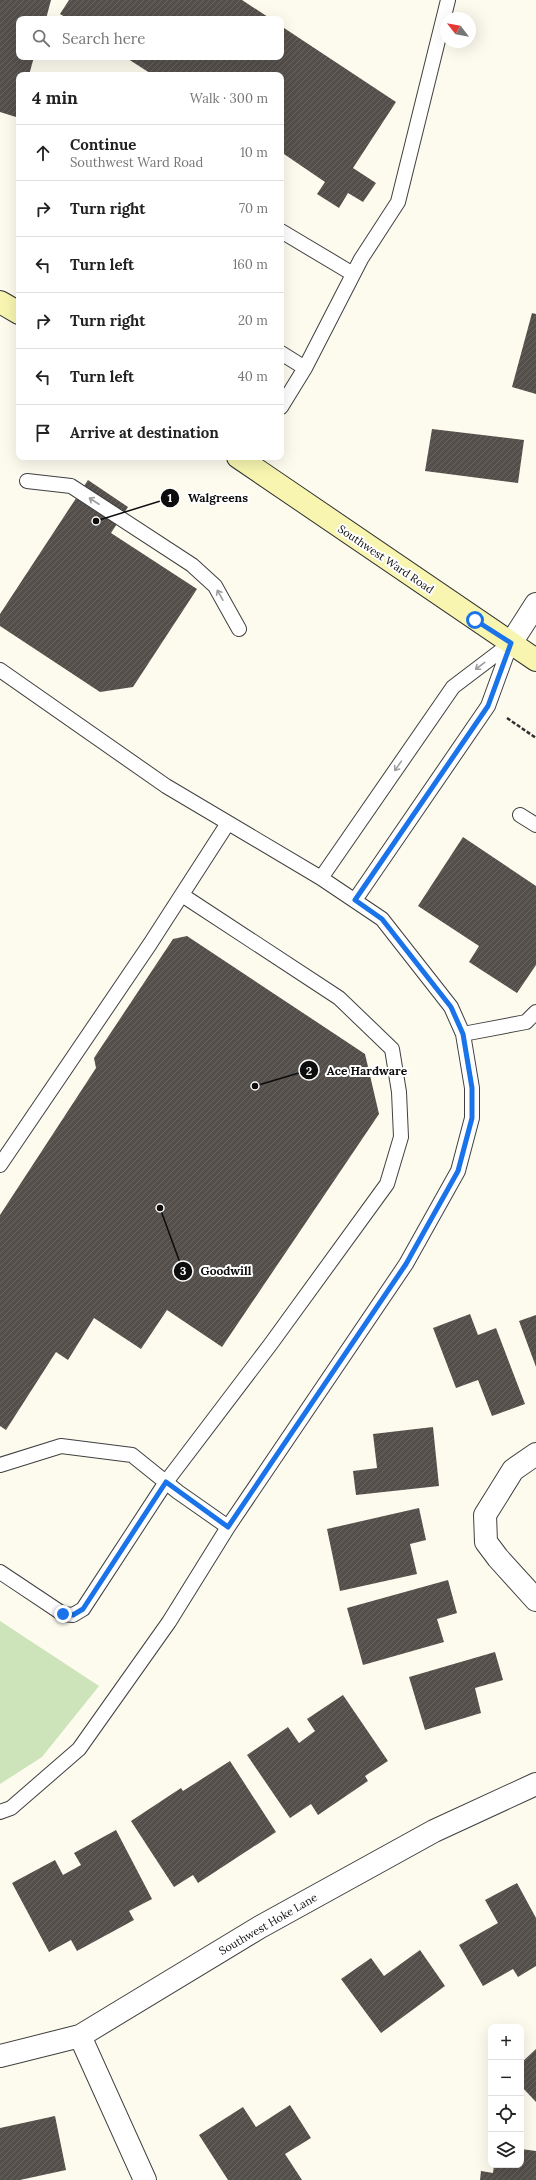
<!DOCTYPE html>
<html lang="en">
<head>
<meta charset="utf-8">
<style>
	:root { --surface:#fff; --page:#f2f2f2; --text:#222; --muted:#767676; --line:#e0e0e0 }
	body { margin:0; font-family:Lora,serif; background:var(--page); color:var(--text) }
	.controls { position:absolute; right:12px; bottom:12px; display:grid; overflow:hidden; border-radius:8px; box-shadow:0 4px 16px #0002 }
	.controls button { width:36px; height:36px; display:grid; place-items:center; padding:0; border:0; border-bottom:1px solid var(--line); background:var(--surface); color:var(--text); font:20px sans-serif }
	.compass { position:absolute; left:440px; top:12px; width:36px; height:36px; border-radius:50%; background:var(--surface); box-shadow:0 4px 16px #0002; rotate:301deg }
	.stop { position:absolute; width:12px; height:12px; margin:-9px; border:3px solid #1a73e8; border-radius:50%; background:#fff }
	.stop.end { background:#1a73e8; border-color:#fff; box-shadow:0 1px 4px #0008 }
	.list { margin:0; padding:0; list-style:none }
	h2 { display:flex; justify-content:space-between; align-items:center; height:52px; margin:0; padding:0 16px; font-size:17px }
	h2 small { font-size:13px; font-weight:400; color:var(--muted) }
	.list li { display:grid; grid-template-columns:26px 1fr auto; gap:12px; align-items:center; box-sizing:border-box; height:56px; padding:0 16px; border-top:1px solid var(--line) }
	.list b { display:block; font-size:15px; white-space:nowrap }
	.list p { margin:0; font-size:13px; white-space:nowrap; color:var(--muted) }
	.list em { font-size:13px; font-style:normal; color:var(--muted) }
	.icon { flex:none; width:22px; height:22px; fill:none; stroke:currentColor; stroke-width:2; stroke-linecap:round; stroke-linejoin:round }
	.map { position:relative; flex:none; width:536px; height:2180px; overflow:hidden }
	.search { position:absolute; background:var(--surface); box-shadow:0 4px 16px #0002; left:16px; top:16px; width:268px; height:44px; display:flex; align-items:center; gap:10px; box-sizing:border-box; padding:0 14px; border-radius:8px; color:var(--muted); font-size:15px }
	.panel { position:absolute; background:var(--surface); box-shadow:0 4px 16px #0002; left:16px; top:72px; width:268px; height:388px; border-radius:8px }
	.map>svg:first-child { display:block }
</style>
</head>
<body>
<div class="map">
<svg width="536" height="2180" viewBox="0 0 536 2180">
	<defs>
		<pattern id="building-hatch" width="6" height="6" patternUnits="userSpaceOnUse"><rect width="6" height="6" fill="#544f4a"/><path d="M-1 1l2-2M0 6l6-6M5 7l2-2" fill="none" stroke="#686460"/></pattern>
	</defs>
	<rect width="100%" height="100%" fill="#fdfbee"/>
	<!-- grass -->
	<path fill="#cde4bb" d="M0,1621L99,1686L42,1757L0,1784Z"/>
	<!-- building -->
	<path fill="url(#building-hatch)" d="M0,0H51L46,19H19V57H34L29,75H19V107L16,117L0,112Z
		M69,0H242L271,19H68L60,14Z
		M281,26L396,102L353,168L376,183L363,202L348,193L339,208L317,194L325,182L281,152V75H153L125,57H281Z
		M532,313L536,314V394L512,387Z
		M432,429L524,440L518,483L425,471Z
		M88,480L128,507L111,533L197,589L133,687L100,692L0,626V614Z
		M463,837L536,886V965L517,993L469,962L479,946L418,906Z
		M187,936L365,1054L379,1114L222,1347L167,1310L141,1349L94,1318L68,1360L56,1352L6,1430L0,1426V1215L96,1068L94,1058L173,939Z
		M470,1314L478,1335L496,1328L525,1404L492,1416L478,1380L456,1388L433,1328Z
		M536,1315V1367L519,1321Z
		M433,1427L439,1486L356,1495L353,1471L377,1468L373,1434Z
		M419,1508L426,1540L410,1544L417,1574L340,1591L327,1529Z
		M448,1580L457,1613L437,1619L444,1642L363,1665L347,1608Z
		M495,1652L503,1680L475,1688L481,1713L425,1730L409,1677Z
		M343,1695L388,1761L365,1776L368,1781L318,1815L311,1804L290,1818L247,1755L288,1727L299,1743L315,1731L307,1719Z
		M230,1761L276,1832L198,1883L193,1875L174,1887L131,1821L181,1788L183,1791Z
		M116,1830L152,1899L129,1911L134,1920L77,1951L71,1940L49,1952L12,1883L55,1860L63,1875L81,1865L74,1853Z
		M517,1883L536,1918V1966L518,1977L513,1969L483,1986L459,1945L498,1923L485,1900Z
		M420,1950L445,1986L381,2033L341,1979L371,1958L384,1976Z
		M536,2049V2102L521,2086V2063Z
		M290,2105L311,2138L285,2154L302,2180H228L199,2135L243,2107L256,2127Z
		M55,2116L66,2170L20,2180H0V2128Z
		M521,2149L536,2151V2180H480L481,2171L493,2173L494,2165H521Z"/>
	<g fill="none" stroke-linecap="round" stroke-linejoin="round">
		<defs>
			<path id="service" d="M281,231L353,274
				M281,353L305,368
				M281,407L305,368L361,259L398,202L448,0
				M27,481L71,486L192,565L215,586L239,629
				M0,670L166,786L321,878L382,919L451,1007L463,1034L472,1088V1118L458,1171L406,1264L228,1527L169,1622L79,1749L11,1808L0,1812
				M520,815L536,825
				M321,878L453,687L511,643
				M355,900L488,706L511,643
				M463,1034L526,1022L536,1012
				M0,1165L150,944L228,823
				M0,1465L61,1446L132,1455L178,1492L228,1527
				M0,1572L63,1614L73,1615L83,1609L166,1482L270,1345L387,1184L401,1137L399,1092L392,1049L339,998L182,895"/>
			<path id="minor" d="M511,643L536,604
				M536,1454L513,1470L485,1515L486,1542L498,1558L536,1600
				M80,2036L145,2180
				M0,2056L80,2036L260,1927L434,1831L536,1784"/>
			<path id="secondary" d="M0,302L19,313
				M238,457L536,660"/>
		</defs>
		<!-- service casing -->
		<use href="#service" stroke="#404040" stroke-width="16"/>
		<!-- minor casing -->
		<use href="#minor" stroke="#404040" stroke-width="24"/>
		<!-- secondary casing -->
		<use href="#secondary" stroke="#2f2f2f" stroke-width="24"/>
		<!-- path -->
		<path stroke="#2f2f2f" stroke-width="2.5" stroke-dasharray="4 2" stroke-linecap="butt" d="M507,718L536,738"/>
		<!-- service -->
		<use href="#service" stroke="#fff" stroke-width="14"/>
		<!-- minor -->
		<use href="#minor" stroke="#fff" stroke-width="22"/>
		<!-- secondary -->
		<use href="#secondary" stroke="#f7f5af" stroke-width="22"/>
	</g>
	<!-- one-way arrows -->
	<defs><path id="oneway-shaft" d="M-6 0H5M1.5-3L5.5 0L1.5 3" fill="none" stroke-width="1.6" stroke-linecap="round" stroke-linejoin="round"/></defs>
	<g stroke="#9e9e9e">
		<use href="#oneway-shaft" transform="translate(94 501) rotate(-147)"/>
		<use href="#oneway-shaft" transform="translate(220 595) rotate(-119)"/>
		<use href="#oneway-shaft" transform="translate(480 666) rotate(143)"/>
		<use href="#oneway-shaft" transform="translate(398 766) rotate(125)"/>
	</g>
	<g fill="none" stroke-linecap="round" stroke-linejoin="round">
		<!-- route -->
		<path stroke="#1a73e8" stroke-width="5" d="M63,1614L73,1615L83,1609L166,1482L228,1527L406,1264L458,1171L472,1118V1088L463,1034L451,1007L382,919L355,900L488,706L511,643L475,620"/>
	</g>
	<g text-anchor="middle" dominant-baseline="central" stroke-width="4" stroke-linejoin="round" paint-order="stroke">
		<!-- street labels -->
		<g font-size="11" fill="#0d0d0d" stroke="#fff">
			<text transform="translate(386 559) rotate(34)">Southwest Ward Road</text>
			<text transform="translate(268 1924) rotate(-30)">Southwest Hoke Lane</text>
		</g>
	</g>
	<!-- callouts -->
	<path fill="none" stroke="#0d0d0d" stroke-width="1.5" d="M96 521L170 498M255 1086L309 1070M160 1208L183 1271"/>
	<g fill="#0d0d0d" stroke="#fff" stroke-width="1.5">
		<circle cx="96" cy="521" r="4"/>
		<circle cx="255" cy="1086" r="4"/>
		<circle cx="160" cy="1208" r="4"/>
		<circle cx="170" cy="498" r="10"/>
		<circle cx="309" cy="1070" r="10"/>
		<circle cx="183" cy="1271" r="10"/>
	</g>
	<g font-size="12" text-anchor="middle" font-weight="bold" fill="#fff">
		<text x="170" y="502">1</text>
		<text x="309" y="1075">2</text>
		<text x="183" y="1275">3</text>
	</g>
	<g font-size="12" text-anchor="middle" font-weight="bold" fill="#0d0d0d" stroke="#fff" stroke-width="4" stroke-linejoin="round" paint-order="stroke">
		<text x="218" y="502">Walgreens</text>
		<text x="367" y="1075">Ace Hardware</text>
		<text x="226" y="1275">Goodwill</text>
	</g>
</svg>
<div class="controls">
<button>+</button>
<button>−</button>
<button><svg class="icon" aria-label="locate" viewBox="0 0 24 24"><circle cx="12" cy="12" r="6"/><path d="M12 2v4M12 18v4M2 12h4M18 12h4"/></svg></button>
<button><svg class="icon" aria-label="layers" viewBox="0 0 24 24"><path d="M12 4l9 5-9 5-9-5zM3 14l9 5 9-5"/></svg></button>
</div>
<svg class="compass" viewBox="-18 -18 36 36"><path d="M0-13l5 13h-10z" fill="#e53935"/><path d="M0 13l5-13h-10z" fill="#767676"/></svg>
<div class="stop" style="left:475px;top:620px"></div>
<div class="stop end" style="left:63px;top:1614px"></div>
<div class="search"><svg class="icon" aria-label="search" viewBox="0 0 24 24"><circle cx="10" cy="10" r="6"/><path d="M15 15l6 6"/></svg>Search here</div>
<section class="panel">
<h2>4 min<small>Walk · 300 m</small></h2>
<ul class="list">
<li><svg class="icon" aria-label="ahead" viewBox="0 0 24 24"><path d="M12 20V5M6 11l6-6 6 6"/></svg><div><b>Continue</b><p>Southwest Ward Road</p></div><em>10 m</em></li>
<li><svg class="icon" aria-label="right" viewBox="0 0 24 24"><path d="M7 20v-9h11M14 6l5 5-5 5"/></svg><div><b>Turn right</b></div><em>70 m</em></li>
<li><svg class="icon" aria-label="left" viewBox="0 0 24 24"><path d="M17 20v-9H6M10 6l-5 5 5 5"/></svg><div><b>Turn left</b></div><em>160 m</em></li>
<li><svg class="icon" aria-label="right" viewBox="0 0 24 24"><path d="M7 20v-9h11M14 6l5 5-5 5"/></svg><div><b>Turn right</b></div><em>20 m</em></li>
<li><svg class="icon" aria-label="left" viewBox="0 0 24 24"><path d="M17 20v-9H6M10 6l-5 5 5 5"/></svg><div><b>Turn left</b></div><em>40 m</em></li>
<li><svg class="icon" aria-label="arrive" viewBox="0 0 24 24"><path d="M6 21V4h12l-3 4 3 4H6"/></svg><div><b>Arrive at destination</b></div></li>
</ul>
</section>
</div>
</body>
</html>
